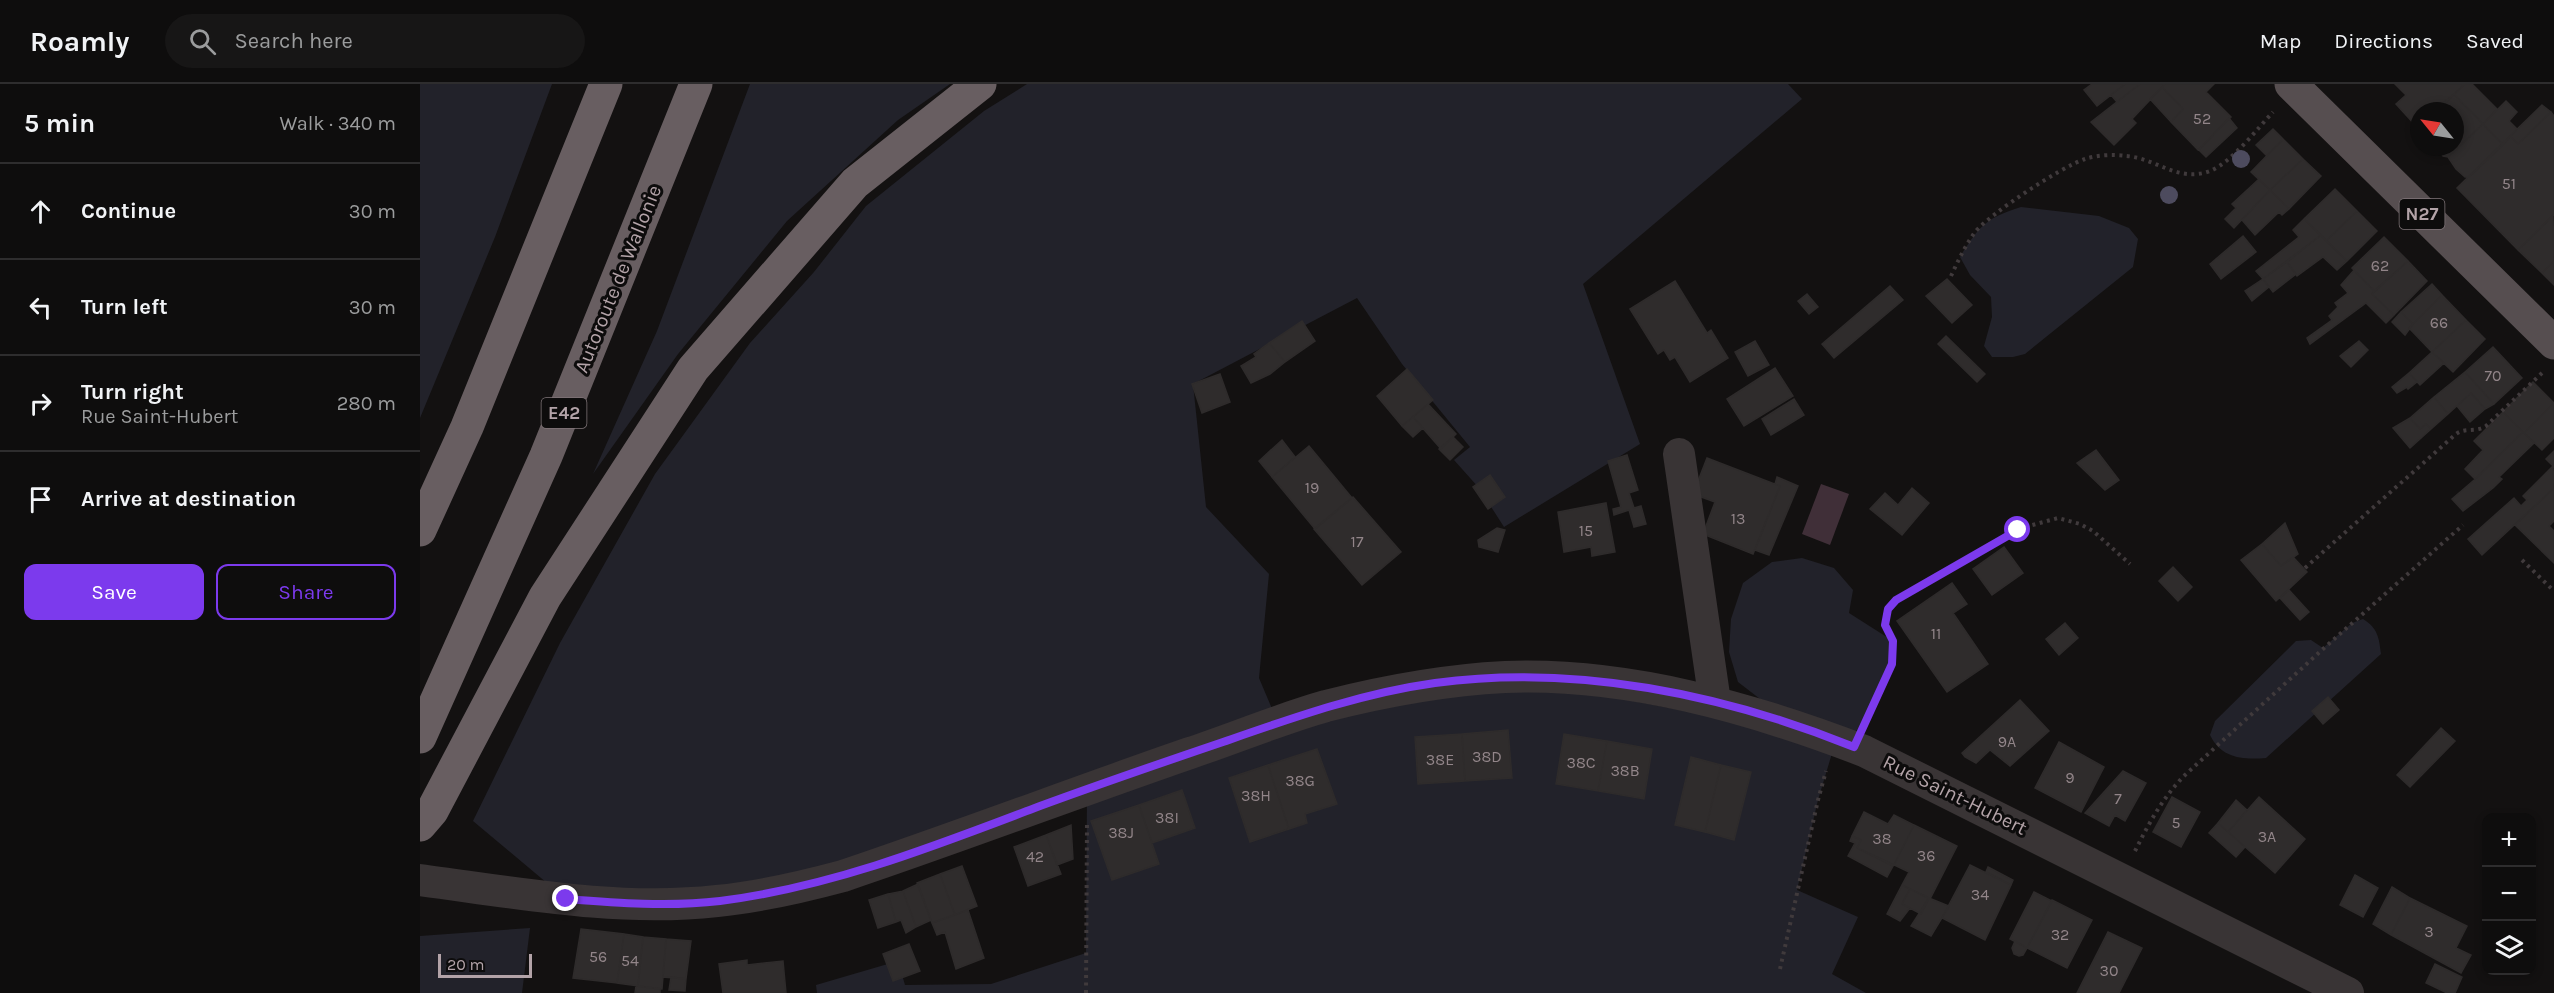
<!DOCTYPE html>
<html lang="en">
<head>
<meta charset="utf-8">
<style>
	:root { --surface:#0e0d0d; --page:#171616; --text:#f1f3f6; --muted:#9b9c9d; --line:#2e2d2e; --accent:#7c3aed }
	body { margin:0; font-family:Karla,sans-serif; background:var(--page); color:var(--text) }
	.controls { position:absolute; right:18px; bottom:18px; display:grid; overflow:hidden; border-radius:12px; box-shadow:0 3px 9px #0003 }
	.controls button { width:54px; height:54px; display:grid; place-items:center; padding:0; border:0; border-bottom:2px solid var(--line); background:var(--surface); color:var(--text); font:30px sans-serif }
	.compass { position:absolute; left:1990px; top:18px; width:54px; height:54px; border-radius:50%; background:var(--surface); box-shadow:0 3px 9px #0003; rotate:300deg }
	.scale { position:absolute; left:18px; bottom:15px; width:94px; box-sizing:border-box; padding-left:6px; border:3px solid #b3a3a8; border-top:0; font-size:16px; line-height:21px; white-space:nowrap; color:#b3a3a8; -webkit-text-stroke:4px #0d0c0c; paint-order:stroke }
	.stop { position:absolute; width:18px; height:18px; margin:-14px; border:4px solid #7c3aed; border-radius:50%; background:#fff }
	.stop.end { background:#7c3aed; border-color:#fff; box-shadow:0 2px 6px #0008 }
	.list { margin:0; padding:0; list-style:none }
	h2 { display:flex; justify-content:space-between; align-items:center; height:78px; margin:0; padding:0 24px; font-size:26px }
	h2 small { font-size:20px; font-weight:400; color:var(--muted) }
	.list li { display:grid; grid-template-columns:39px 1fr auto; gap:18px; align-items:center; box-sizing:border-box; height:96px; padding:0 24px; border-top:2px solid var(--line) }
	.list b { display:block; font-size:22px; white-space:nowrap }
	.list p { margin:0; font-size:20px; white-space:nowrap; color:var(--muted) }
	.list em { font-size:20px; font-style:normal; color:var(--muted) }
	.actions { display:flex; gap:12px; padding:18px 24px }
	.actions a { flex:1; padding:14px 0; border:2px solid var(--accent); border-radius:12px; text-align:center; font-size:21px; color:var(--accent) }
	.actions .main { background:var(--accent); color:#fff }
	.icon { flex:none; width:33px; height:33px; fill:none; stroke:currentColor; stroke-width:2; stroke-linecap:round; stroke-linejoin:round }
	.map { position:relative; flex:none; width:2134px; height:909px; overflow:hidden }
	header { display:flex; align-items:center; gap:36px; box-sizing:border-box; height:84px; padding:0 30px; background:var(--surface); border-bottom:2px solid var(--line) }
	header strong { font-size:28px }
	nav { display:flex; gap:33px; margin-inline-start:auto; font-size:21px }
	.search { width:420px; height:54px; background:var(--page); display:flex; align-items:center; gap:15px; box-sizing:border-box; padding:0 21px; border-radius:33px; color:var(--muted); font-size:22px }
	main { display:flex }
	aside { flex:1; background:var(--surface) }
	.map>svg:first-child { display:block }
</style>
</head>
<body>
<header>
<strong>Roamly</strong>
<div class="search"><svg class="icon" aria-label="search" viewBox="0 0 24 24"><circle cx="10" cy="10" r="6"/><path d="M15 15l6 6"/></svg>Search here</div>
<nav><a>Map</a><a>Directions</a><a>Saved</a></nav>
</header>
<main>
<aside>
<h2>5 min<small>Walk · 340 m</small></h2>
<ul class="list">
<li><svg class="icon" aria-label="ahead" viewBox="0 0 24 24"><path d="M12 20V5M6 11l6-6 6 6"/></svg><div><b>Continue</b></div><em>30 m</em></li>
<li><svg class="icon" aria-label="left" viewBox="0 0 24 24"><path d="M17 20v-9H6M10 6l-5 5 5 5"/></svg><div><b>Turn left</b></div><em>30 m</em></li>
<li><svg class="icon" aria-label="right" viewBox="0 0 24 24"><path d="M7 20v-9h11M14 6l5 5-5 5"/></svg><div><b>Turn right</b><p>Rue Saint-Hubert</p></div><em>280 m</em></li>
<li><svg class="icon" aria-label="arrive" viewBox="0 0 24 24"><path d="M6 21V4h12l-3 4 3 4H6"/></svg><div><b>Arrive at destination</b></div></li>
</ul>
<div class="actions"><a class="main">Save</a><a>Share</a></div>
</aside>
<div class="map">
<svg width="2134" height="909" viewBox="0 0 2134 909">
	<rect width="100%" height="100%" fill="#131111"/>
	<!-- green -->
	<path fill="#22222a" d="M0,0H132L75,153L0,334Z
		M330,0H530L478,36L367,137L258,270L173,390L237,247Z
		M607,0H1368L1382,15L1163,200L1220,360L1084,443L1059,404L1034,376L1050,363L982,280L937,214L773,300L786,423L849,490L839,594L858,639L1088,593L1416,656L1398,716L1377,806L1438,833L1412,890L1446,909H397L396,901L478,877L485,901L571,900L666,869L667,705L423,792L146,815L53,737L140,559L235,390L330,259L394,188L446,122L564,27Z
		M1601,123L1679,132L1709,144L1718,155L1713,183L1605,270L1593,273H1572L1564,262L1572,233L1571,213L1550,191L1540,173C1559,142 1566,134 1601,123Z
		M1382,474L1414,484L1433,506L1429,529L1473,557L1472,580L1448,637L1436,647L1422,648L1344,618L1318,598L1309,568L1311,535L1323,499L1352,478Z
		M1943,535C1958,544 1959,554 1961,570L1846,674C1822,676 1801,674 1790,651L1795,637L1876,557L1891,556L1903,564L1932,539Z
		M110,844L102,909H0V852Z"/>
	<!-- water -->
	<path fill="#402f38" d="M1401,400L1429,410L1410,461L1382,450Z"/>
	<!-- building -->
	<path fill="#2f2c2c" stroke="#2e2b2b" stroke-width="1.5" d="M1672,0H1705L1677,22L1664,6Z
		M1705,0H1720L1697,18L1691,11Z
		M1720,0H1745L1712,35L1716,39L1694,61L1671,38Z
		M1745,0H1794L1786,8L1811,33L1778,66L1751,38L1763,25L1742,3Z
		M1975,0H2045L2017,27H1999L1997,43L1976,20L1986,11Z
		M2045,0H2052L2077,25L2063,40L2034,10Z
		M1742,3L1763,25L1751,38L1730,15Z
		M2034,10L2063,40L2028,73L2023,72L2017,63H2035V27H2014Z
		M2086,17L2097,28L2089,37L2097,45L2083,61L2063,40Z
		M2122,21L2131,28L2098,60L2090,52Z
		M2131,28L2134,32V131L2098,166L2037,104L2090,52L2098,60Z
		M1809,34L1817,44L1786,73L1779,66Z
		M2063,40L2083,61L2049,93H2045L2036,85L2028,73Z
		M1853,45L1863,55L1847,72L1836,61Z
		M1863,55L1883,75L1850,106L1831,88Z
		M1883,75L1901,92L1869,125L1850,106Z
		M1839,95L1850,106L1814,144L1805,135L1816,124L1812,120Z
		M1915,105L1937,127L1906,157L1884,135Z
		M1850,106L1869,125L1862,131L1859,128L1835,151L1822,136Z
		M1937,127L1957,147L1927,177L1906,157Z
		M2133,131L2134,177L2122,189L2098,166Z
		M1884,135L1901,151L1843,195L1836,187L1879,153L1873,146Z
		M1901,151L1927,177L1917,186L1903,173L1877,192L1867,178Z
		M1823,152L1836,168L1801,195L1790,180Z
		M1964,153L1988,177L1954,207L1932,184Z
		M1988,177L2007,197L1974,231L1952,210Z
		M2134,177V201L2122,189Z
		M1867,178L1876,190L1853,208L1843,195Z
		M1934,186L1954,207L1952,210L1974,231L1966,239L1946,219L1890,260L1887,254L1912,236L1909,232L1918,223L1915,219L1928,209L1921,201Z
		M1527,195L1552,221L1532,239L1506,212Z
		M1843,195L1849,203L1832,217L1825,207Z
		M1255,197L1287,249L1291,246L1308,274L1270,298L1255,273L1250,276L1244,266L1238,270L1210,225Z
		M2012,200L2022,211L1993,240L1981,228Z
		M1470,202L1483,216L1414,274L1402,260Z
		M1387,210L1398,223L1389,230L1378,217Z
		M2022,211L2046,236L2012,268L1989,244Z
		M1981,228L1993,240L1985,251L1972,238Z
		M2046,236L2065,255L2033,288L2012,268Z
		M882,237L895,257L865,278L849,259Z
		M1526,252L1565,290L1557,298L1518,260Z
		M1335,257L1349,281L1328,292L1315,268Z
		M1939,257L1948,266L1931,283L1920,272Z
		M849,259L865,278L850,290L831,299L821,282L836,273L834,270Z
		M2073,263L2102,294L2074,320L2045,288Z
		M2012,268L2024,279L2000,301L1989,289Z
		M1355,284L1373,312L1324,342L1307,315Z
		M987,285L1013,316L982,342L957,312Z
		M2045,288L2074,320L2065,325L2051,309L2028,330L2014,313Z
		M1989,289L1997,298L1988,305L1987,303L1977,309L1972,303Z
		M800,290L810,318L782,329L772,300Z
		M2113,298L2134,319L2104,349L2083,328Z
		M2051,309L2065,325L2050,338L2037,322Z
		M2014,313L2028,330L2011,345L2006,340L2000,345L1990,334Z
		M1374,315L1384,331L1351,351L1342,335Z
		M2134,319V354L2122,366L2104,349Z
		M1008,320L1036,350L1021,365L993,333Z
		M2083,328L2103,348L2055,395L2045,385L2063,366L2054,357Z
		M993,333L1003,344L993,353L982,342Z
		M1990,334L2000,345L2006,340L2011,345L1990,364L1973,344Z
		M2103,348L2114,359L2079,393L2082,395L2073,404L2043,427L2032,415L2060,391Z
		M1033,353L1043,363L1030,376L1019,365Z
		M862,356L875,373L852,393L839,377Z
		M889,362L932,414L895,445L852,393Z
		M1676,366L1699,396L1685,406L1657,379Z
		M2134,367V383L2126,375Z
		M1207,371L1218,406L1209,409L1214,424L1221,422L1226,440L1214,443L1209,426L1194,431L1193,425L1201,423L1188,377Z
		M1287,374L1360,402L1333,470L1283,450L1295,418L1273,410Z
		M2133,382L2134,404L2062,471L2048,455L2094,414L2101,422L2107,416L2103,412Z
		M1070,391L1085,413L1068,425L1053,403Z
		M1357,393L1378,402L1349,471L1335,466L1360,402L1355,400Z
		M1492,404L1509,419L1482,451L1450,425L1465,409L1478,421Z
		M2134,404V437L2129,442L2134,447V479L2095,441Z
		M933,413L981,468L942,501L894,445Z
		M1186,419L1195,468L1172,472L1171,463L1144,468L1138,428Z
		M1865,439L1878,470L1861,482L1842,460Z
		M1077,444L1085,446L1078,468L1059,463L1058,456Z
		M1842,460L1861,482L1873,473L1887,488L1856,517L1821,476Z
		M1584,463L1603,489L1572,511L1553,485Z
		M1753,483L1772,503L1758,517L1739,497Z
		M1532,499L1547,520L1533,529L1568,580L1527,608L1477,537Z
		M1869,506L1889,528L1880,536L1860,514Z
		M1645,539L1658,554L1639,571L1626,555Z
		M1908,613L1919,626L1903,640L1892,627Z
		M1600,616L1629,647L1590,682L1570,666L1556,679L1545,673L1542,669Z
		M2021,644L2035,657L1990,703L1977,691Z
		M1088,646L1092,694L1045,697L1042,650Z
		M1042,650L1045,697L998,700L995,653Z
		M1144,650L1187,657L1178,707L1136,700Z
		M1187,657L1232,665L1224,715L1178,707Z
		M1639,658L1684,683L1661,728L1615,704Z
		M897,665L917,720L885,730L887,739L869,745L848,681Z
		M1271,673L1301,681L1285,748L1255,741Z
		M848,681L869,745L830,758L809,694Z
		M1301,681L1331,688L1314,756L1285,748Z
		M1703,687L1726,699L1705,737L1695,731L1689,742L1665,729Z
		M762,706L775,744L732,759L719,721Z
		M1752,713L1780,728L1761,763L1733,748Z
		M1839,713L1885,755L1855,789L1808,748Z
		M1816,716L1827,726L1808,748L1798,739Z
		M719,721L739,780L692,796L671,737Z
		M1444,728L1468,740L1474,731L1494,741L1474,781L1437,764L1441,756L1432,752Z
		M1798,739L1825,763L1816,773L1789,749Z
		M651,741L653,775L637,781L626,751Z
		M1494,741L1537,762L1510,815L1482,801L1489,788L1474,781Z
		M626,751L641,790L608,802L594,763Z
		M1432,752L1441,756L1437,764L1473,782L1467,793L1428,772L1435,759L1430,757Z
		M1550,781L1591,801L1565,856L1522,834Z
		M542,782L557,822L535,831L520,790Z
		M1568,783L1593,796L1591,801L1566,788Z
		M520,790L535,831L512,839L497,799Z
		M1935,791L1958,804L1943,833L1920,821Z
		M498,800L511,836L496,843L483,807Z
		M1482,801L1490,805L1482,820L1490,824L1480,837L1467,830Z
		M1972,803L1990,814L1971,851L1953,840Z
		M1490,805L1509,814L1501,830L1482,820Z
		M483,807L496,843L486,849L481,836L476,838L468,810Z
		M1614,808L1632,817L1607,864L1590,855Z
		M468,810L476,838L458,844L449,816Z
		M1509,814L1529,822L1511,852L1491,842Z
		M1990,814L2047,842L2036,864L2051,871L2041,889L1971,851Z
		M1632,816L1672,836L1647,884L1607,864Z
		M548,826L564,874L536,885L525,848L517,851L512,839Z
		M161,845L204,850L197,899L153,894Z
		M1688,848L1722,864L1699,909H1657Z
		M204,850L223,853L218,902L197,899Z
		M223,853L246,855L242,905L218,902Z
		M246,855L271,857L266,895L243,893Z
		M1595,857L1607,864L1603,871L1599,872L1594,870L1592,864Z
		M489,860L500,887L473,897L463,870Z
		M327,876V881L363,877L366,909H303L299,880Z
		M2015,880L2042,893L2035,909H2027L2006,899Z
		M251,893L266,895L265,907L249,906Z
		M216,902L240,905V909H215Z"/>
	<g fill="none" stroke-linecap="round" stroke-linejoin="round">
		<!-- path -->
		<path stroke="#403a3c" stroke-width="4" stroke-dasharray="3 4.5" stroke-linecap="butt" d="M1531,192C1538,177 1545,162 1555,148C1571,129 1641,83 1665,75C1677,71 1694,70 1706,72C1736,74 1758,99 1790,87C1812,78 1837,45 1853,28
			M2102,476L2134,507
			M1885,484L2036,350C2046,343 2055,349 2066,342L2122,289
			M1448,636C1458,612 1476,585 1473,559C1470,538 1456,538 1477,516L1598,445L1638,434L1660,440L1673,447L1710,480
			M1715,767C1729,739 1743,713 1765,691L1903,565L2043,441
			M1360,885L1398,716L1406,687
			M666,909L667,739"/>
		<!-- minor -->
		<path stroke="#393435" stroke-width="32" d="M1259,370L1295,618
			M0,796C98,809 198,828 297,817C339,813 382,803 423,792C539,753 654,709 770,669C815,654 860,635 906,622C965,607 1025,596 1085,593C1206,588 1332,624 1444,667L1928,909"/>
		<!-- major -->
		<path stroke="#564e50" stroke-width="33" d="M1871,0L2134,259"/>
		<!-- highway -->
		<path stroke="#685e61" stroke-width="33" d="M0,446L47,343L186,0
			M0,653L126,372L276,0
			M0,741L12,727L125,513L273,285L435,99L560,0"/>
	</g>
	<!-- trees -->
	<g fill="#4d4b5e">
		<circle cx="1821" cy="75" r="9"/>
		<circle cx="1749" cy="111" r="9"/>
	</g>
	<g fill="none" stroke-linecap="round" stroke-linejoin="round">
		<!-- route -->
		<path stroke="#7c3aed" stroke-width="8" d="M146,815C197,819 249,823 300,817C411,803 515,762 620,722C680,700 741,679 803,658C872,634 942,609 1015,599C1156,580 1303,610 1434,663L1472,580L1473,557L1465,541L1468,525L1476,516L1598,446"/>
	</g>
	<g text-anchor="middle" dominant-baseline="central" stroke-width="6" stroke-linejoin="round" paint-order="stroke">
		<!-- number labels -->
		<g font-size="16" fill="#928589">
			<text x="1782" y="34">52</text>
			<text x="2089" y="99">51</text>
			<text x="1960" y="181">62</text>
			<text x="2019" y="238">66</text>
			<text x="2073" y="291">70</text>
			<text x="892" y="403">19</text>
			<text x="1318" y="434">13</text>
			<text x="1166" y="446">15</text>
			<text x="937" y="457">17</text>
			<text x="1516" y="549">11</text>
			<text x="1587" y="657">9A</text>
			<text x="1067" y="672">38D</text>
			<text x="1020" y="675">38E</text>
			<text x="1161" y="678">38C</text>
			<text x="1205" y="686">38B</text>
			<text x="1650" y="693">9</text>
			<text x="880" y="696">38G</text>
			<text x="836" y="711">38H</text>
			<text x="1698" y="714">7</text>
			<text x="747" y="733">38I</text>
			<text x="1756" y="738">5</text>
			<text x="701" y="748">38J</text>
			<text x="1847" y="752">3A</text>
			<text x="1462" y="754">38</text>
			<text x="1506" y="771">36</text>
			<text x="615" y="772">42</text>
			<text x="1560" y="810">34</text>
			<text x="2009" y="847">3</text>
			<text x="1640" y="850">32</text>
			<text x="178" y="872">56</text>
			<text x="210" y="876">54</text>
			<text x="1689" y="886">30</text>
		</g>
		<!-- shield labels -->
		<g fill="#0d0c0c" stroke="#817679" stroke-width="1.5">
			<rect x="1979.5" y="115" width="45" height="30" rx="4.5"/>
			<rect x="121.5" y="314" width="45" height="30" rx="4.5"/>
		</g>
		<g font-size="18" font-weight="bold" fill="#b3a3a8">
			<text x="2002" y="130">N27</text>
			<text x="144" y="329">E42</text>
		</g>
		<!-- street labels -->
		<g font-size="20" fill="#b3a3a8" stroke="#0d0c0c">
			<text transform="translate(198 195) rotate(-68)">Autoroute de Wallonie</text>
			<text transform="translate(1535 711) rotate(26)">Rue Saint-Hubert</text>
		</g>
	</g>
</svg>
<div class="controls">
<button>+</button>
<button>−</button>
<button><svg class="icon" aria-label="layers" viewBox="0 0 24 24"><path d="M12 4l9 5-9 5-9-5zM3 14l9 5 9-5"/></svg></button>
</div>
<svg class="compass" viewBox="-18 -18 36 36"><path d="M0-13l5 13h-10z" fill="#e53935"/><path d="M0 13l5-13h-10z" fill="#9b9c9d"/></svg>
<div class="scale">20 m</div>
<div class="stop" style="left:1598px;top:446px"></div>
<div class="stop end" style="left:146px;top:815px"></div>
</div>
</main>
</body>
</html>
